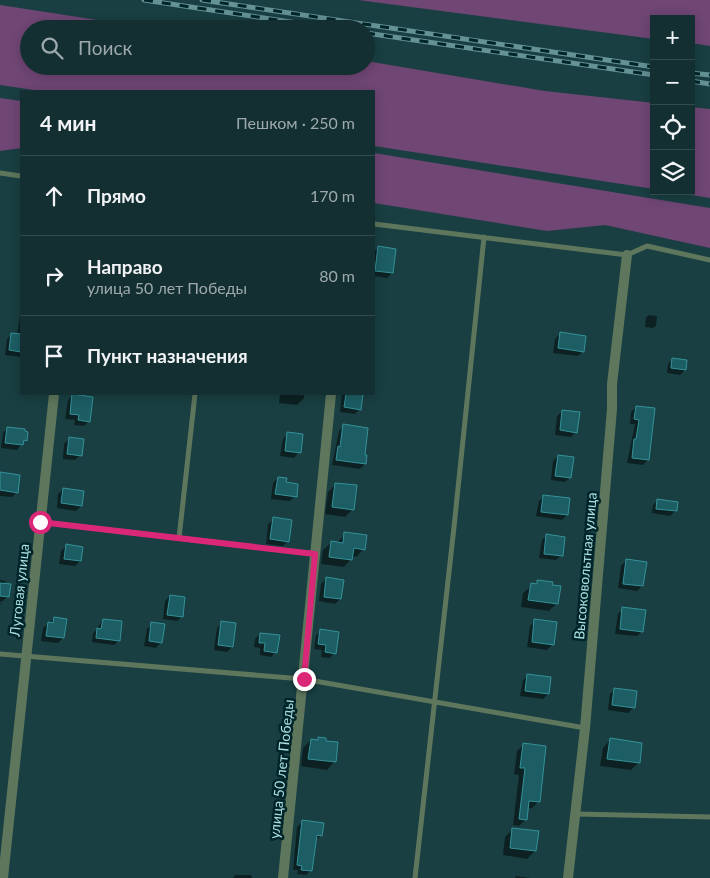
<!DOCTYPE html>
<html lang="ru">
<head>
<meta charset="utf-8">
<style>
	:root { --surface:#132f32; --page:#203b3e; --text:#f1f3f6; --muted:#9da9ac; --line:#324a4d }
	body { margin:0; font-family:Lato,sans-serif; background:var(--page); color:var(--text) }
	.controls { position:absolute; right:15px; top:15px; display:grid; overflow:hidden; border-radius:0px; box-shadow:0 2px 12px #0003 }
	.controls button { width:45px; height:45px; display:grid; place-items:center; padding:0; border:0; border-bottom:1px solid var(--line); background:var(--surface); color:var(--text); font:25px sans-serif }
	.stop { position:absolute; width:15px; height:15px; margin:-11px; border:4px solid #db2777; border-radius:50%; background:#fff }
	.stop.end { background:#db2777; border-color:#fff; box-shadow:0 1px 5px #0008 }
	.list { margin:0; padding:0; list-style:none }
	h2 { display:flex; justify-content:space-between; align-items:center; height:65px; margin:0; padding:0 20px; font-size:21px }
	h2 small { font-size:16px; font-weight:400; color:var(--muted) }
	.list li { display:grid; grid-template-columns:32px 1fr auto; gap:15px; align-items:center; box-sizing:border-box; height:80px; padding:0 20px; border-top:1px solid var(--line) }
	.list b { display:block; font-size:19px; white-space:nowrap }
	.list p { margin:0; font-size:16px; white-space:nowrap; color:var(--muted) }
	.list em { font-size:16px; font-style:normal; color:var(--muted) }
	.icon { flex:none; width:28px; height:28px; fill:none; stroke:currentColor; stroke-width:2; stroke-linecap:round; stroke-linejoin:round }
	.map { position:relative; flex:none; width:710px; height:878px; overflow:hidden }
	.search { position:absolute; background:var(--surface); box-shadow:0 2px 12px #0003; left:20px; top:20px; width:355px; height:55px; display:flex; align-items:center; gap:12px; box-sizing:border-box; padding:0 18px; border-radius:28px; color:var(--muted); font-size:19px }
	.panel { position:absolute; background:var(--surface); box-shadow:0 2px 12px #0003; left:20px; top:90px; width:355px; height:305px; border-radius:0px }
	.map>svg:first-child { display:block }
</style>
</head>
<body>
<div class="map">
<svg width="710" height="878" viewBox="0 0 710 878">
	<rect width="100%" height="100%" fill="#193f42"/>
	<!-- green -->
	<path fill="#704675" d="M358,0H710V46L691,43V19H654V39Z
		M0,5L156,29H29V66H366V61L545,91L654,103V189L374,146V91H40L0,85Z
		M0,98L21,101V148L0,151Z
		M691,107L710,109V198L666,191H691Z
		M374,153L710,208V248L605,225L547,231L374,203Z"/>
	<!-- shadow -->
	<path fill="#0007" d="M378,248L392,273L387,278L374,276V252Z
		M21,307V357L5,355L7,339L12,334L17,335Z
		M649,315L657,316L656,326L653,328L645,327L646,317Z
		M560,334L583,351L578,356L553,353L555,339Z
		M673,359L685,370L680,375L667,373L668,364Z
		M280,394H304V398L297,405L279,403Z
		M342,394H362L360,409L355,414L340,412Z
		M73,395L89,421L84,426L74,425L75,420L65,419L68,400Z
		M636,407L648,460L643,465L627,463L635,424H630L631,412Z
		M562,411L576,432L571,437L555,435L557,416Z
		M344,426L363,456L365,464L360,469L332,465L339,431Z
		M8,428L25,440L17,450L1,448L3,433Z
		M288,434L299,452L294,458L280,456L283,439Z
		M69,439L80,455L75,460L63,459L64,444Z
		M558,456L570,477L565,482L551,480L553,461Z
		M0,473L17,492L12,497L0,496Z
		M278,478L285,483L295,496L290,501L271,499L273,483Z
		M336,484L353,509L345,517L325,514L328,492Z
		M63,489L81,506L76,511L57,508L58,494Z
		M544,496L567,515L562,520L536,516L539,501Z
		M658,500L675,511L670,516L652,513L653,505Z
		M274,519L288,541L283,546L266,544L268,524Z
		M345,534L364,549L356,557L352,556L351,559L344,567L321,564L323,550L331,543H337Z
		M547,535L561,555L556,560L539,558L542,540Z
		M66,546L80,561L75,566L59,564L61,551Z
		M626,561L642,586L637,591L618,588L621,566Z
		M326,579L340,599L335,604L319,601L321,584Z
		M0,580L5,581L8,596L3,601H1L0,605Z
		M538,581L557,603L549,611L521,607L523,593Z
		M170,596L182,616L177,621L163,619L165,601Z
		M623,609L642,631L637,636L615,634L618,614Z
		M54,619L63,638L58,643L41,641L43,628Z
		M103,620L119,640L114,645L92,642L93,634Z
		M535,621L552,645L547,650L527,647L530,626Z
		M222,623L235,624L232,647L227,652L214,650L217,628Z
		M152,624L161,642L156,648L144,646L147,629Z
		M321,630L334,653L330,658L321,657L322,650L314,649L316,636Z
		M260,634L276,652L271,657L260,655V648L254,647L255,639Z
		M528,675L550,678L548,694L543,699L520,696L523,680Z
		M615,689L633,708L628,713L608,710L610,694Z
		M318,738L325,742L337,744L334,762L327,770L301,766L303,748L311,740L316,741Z
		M610,740L639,762L631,770L600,766L603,748Z
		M524,744L538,802L532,808H527L526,819L519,826L513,825L519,775L514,774L517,751Z
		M302,822L321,835L316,840L311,870L306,875L297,874L298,870H293L297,827Z
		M513,829L535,851L527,859L503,855L505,837Z
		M235,875H251L252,878H233Z
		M516,876L530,878H515Z"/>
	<!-- building -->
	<path fill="#1c5e64" stroke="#34929a" d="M378,246L396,249L393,273L375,271Z
		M560,332L586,336L584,352L558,348Z
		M11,333L21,334V352L9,350Z
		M672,358L687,360L686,370L671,368Z
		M72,394L93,397L90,422L78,420L79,415L70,414Z
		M346,394H363L361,410L344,407Z
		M636,406L655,408L649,460L632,458L634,439H636L639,420L634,419Z
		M562,410L580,412L577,433L560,430Z
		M343,424L368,428L365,455H367L366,464L336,460L338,446L340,447Z
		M7,427L25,429V431L28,432L27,441L24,440L23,445L5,443Z
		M287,432L303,434L301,453L285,451Z
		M69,437L84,439L82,456L67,454Z
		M558,455L574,457L571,478L555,476Z
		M0,472L20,475L18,493L0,490Z
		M278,477L287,478L286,482L298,484L297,497L275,494Z
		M335,483L357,485L354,510L332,507Z
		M63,488L84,491L82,506L61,503Z
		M543,495L570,498L568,515L541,512Z
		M657,499L678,502L677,511L656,509Z
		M273,517L292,520L289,542L270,539Z
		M344,532L367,535L365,550L354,548L352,560L329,557L331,541L343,543Z
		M546,534L565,537L563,556L544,554Z
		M66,544L83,547L81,561L64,559Z
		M626,559L647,562L643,586L623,584Z
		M326,577L344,580L341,599L324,597Z
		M537,580L553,582L552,585L561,586L558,604L528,600L531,583L537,584Z
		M0,583L11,584L9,597L0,596Z
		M170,595L185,597L183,617L167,615Z
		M622,607L646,610L643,632L620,629Z
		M54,617L67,619L64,638L46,636L48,622L53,623Z
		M103,619L122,621L120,641L96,638L97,628L101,629Z
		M534,619L557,622L554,645L532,642Z
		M221,621L236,623L233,647L218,645Z
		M151,622L165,624L162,643L149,641Z
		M320,629L339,632L336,654L325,652L326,645L318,644Z
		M260,633L280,635L277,653L264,651L265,643H259Z
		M527,674L551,677L549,694L525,691Z
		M614,688L637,691L635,708L612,705Z
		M318,737L326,738V741L338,742L336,762L308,759L311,739L318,740Z
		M610,738L642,743L640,763L607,759Z
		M523,743L546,746L540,802L529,801L527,820L519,819L525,768H520Z
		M302,820L324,823L322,836L317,835L312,871L301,870L302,866L297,865Z
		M512,828L539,831L536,851L510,848Z"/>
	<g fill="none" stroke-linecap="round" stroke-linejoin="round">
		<!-- service -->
		<path stroke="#5e765c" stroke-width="5" d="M0,173L21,176
			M374,224L627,255L647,246L710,260
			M40,522L315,554
			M179,538L195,394
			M0,654L303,679L585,728
			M576,814L710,817
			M415,878L454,527L484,237"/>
		<!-- minor -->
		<path stroke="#5e765c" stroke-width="10" d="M3,878L54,394
			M283,878L331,394
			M568,878L585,728L612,409V384L627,255"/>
		<defs>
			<path id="rail" d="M144,0L338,29
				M202,0L654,67
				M366,33L654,75
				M691,73L710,75
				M691,81L710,84"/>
		</defs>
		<!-- rail casing -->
		<use href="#rail" stroke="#649295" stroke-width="5"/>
		<!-- rail -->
		<use href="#rail" stroke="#002529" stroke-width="3" stroke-dasharray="9" stroke-linecap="butt"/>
	</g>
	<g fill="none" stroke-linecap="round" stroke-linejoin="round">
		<!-- route -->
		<path stroke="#db2777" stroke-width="6" d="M40,522L315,554L304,679"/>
	</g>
	<g text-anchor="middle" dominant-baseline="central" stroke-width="5" stroke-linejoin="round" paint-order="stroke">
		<!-- street labels -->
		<g font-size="14" fill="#abe0e4" stroke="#002529">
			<text transform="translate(585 566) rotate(-85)">Высоковольтная улица</text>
			<text transform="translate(19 590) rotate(-84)">Луговая улица</text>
			<text transform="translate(281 769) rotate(-84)">улица 50 лет Победы</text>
		</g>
	</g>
</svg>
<div class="controls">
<button>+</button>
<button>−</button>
<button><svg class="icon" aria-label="locate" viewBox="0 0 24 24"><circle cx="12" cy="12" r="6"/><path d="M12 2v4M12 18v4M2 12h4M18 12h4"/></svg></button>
<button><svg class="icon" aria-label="layers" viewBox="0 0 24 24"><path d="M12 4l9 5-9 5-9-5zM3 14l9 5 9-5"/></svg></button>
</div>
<div class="stop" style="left:40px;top:522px"></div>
<div class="stop end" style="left:304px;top:679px"></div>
<div class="search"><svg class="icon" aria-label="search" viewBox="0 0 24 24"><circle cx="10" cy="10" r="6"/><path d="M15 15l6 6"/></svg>Поиск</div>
<section class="panel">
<h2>4 мин<small>Пешком · 250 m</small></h2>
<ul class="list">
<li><svg class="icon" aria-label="ahead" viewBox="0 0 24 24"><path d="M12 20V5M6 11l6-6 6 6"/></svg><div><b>Прямо</b></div><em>170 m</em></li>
<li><svg class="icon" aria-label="right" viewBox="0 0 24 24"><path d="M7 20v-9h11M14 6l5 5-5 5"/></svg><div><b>Направо</b><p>улица 50 лет Победы</p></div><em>80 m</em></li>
<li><svg class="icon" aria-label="arrive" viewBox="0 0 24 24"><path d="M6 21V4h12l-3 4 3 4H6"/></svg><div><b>Пункт назначения</b></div></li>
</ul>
</section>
</div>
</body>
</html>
